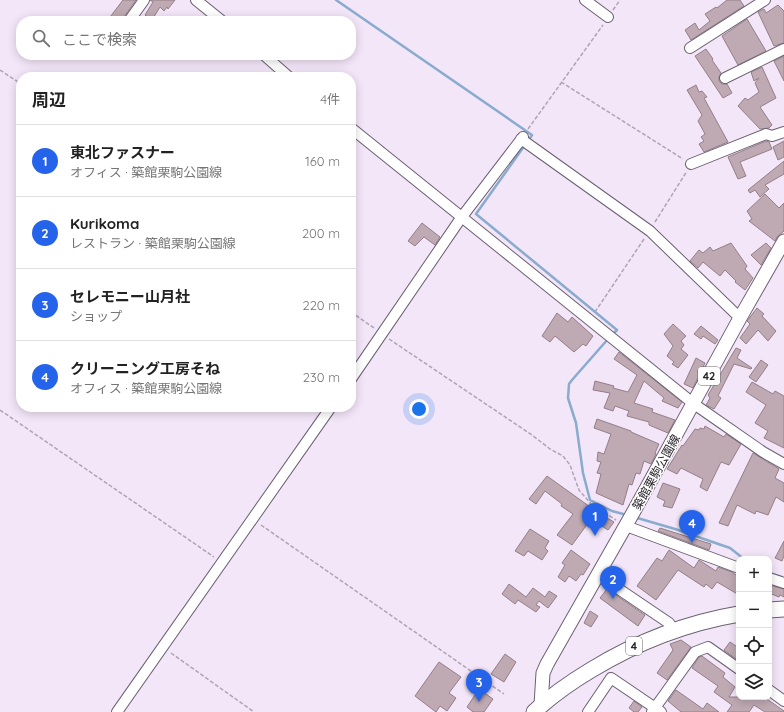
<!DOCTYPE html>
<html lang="ja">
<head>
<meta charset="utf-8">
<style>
	:root { --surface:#fff; --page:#f2f2f2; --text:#222; --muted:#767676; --line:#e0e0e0; --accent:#2563eb }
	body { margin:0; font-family:Quicksand,"Noto Sans JP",sans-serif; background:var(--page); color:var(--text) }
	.controls { position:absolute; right:12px; bottom:12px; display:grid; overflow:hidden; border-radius:8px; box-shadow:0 2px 10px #0003 }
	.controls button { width:36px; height:36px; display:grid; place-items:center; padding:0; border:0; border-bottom:1px solid var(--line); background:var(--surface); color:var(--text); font:20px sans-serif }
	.you { position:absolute; left:419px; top:409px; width:14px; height:14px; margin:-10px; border:3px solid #fff; border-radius:50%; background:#1a73e8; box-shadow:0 0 0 6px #1a73e833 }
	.badge { display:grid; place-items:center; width:26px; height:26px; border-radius:50%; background:var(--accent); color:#fff; font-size:13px; font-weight:700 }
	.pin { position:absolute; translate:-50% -33px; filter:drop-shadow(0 1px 2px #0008) }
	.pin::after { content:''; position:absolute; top:21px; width:14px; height:12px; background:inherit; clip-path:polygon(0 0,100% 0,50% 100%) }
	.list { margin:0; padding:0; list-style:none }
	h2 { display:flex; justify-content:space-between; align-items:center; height:52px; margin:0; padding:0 16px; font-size:17px }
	h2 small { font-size:13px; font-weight:400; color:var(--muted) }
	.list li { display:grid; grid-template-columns:26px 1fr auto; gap:12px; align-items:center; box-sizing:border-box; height:72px; padding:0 16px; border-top:1px solid var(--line) }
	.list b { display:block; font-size:15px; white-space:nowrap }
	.list p { margin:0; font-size:13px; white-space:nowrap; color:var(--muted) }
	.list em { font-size:13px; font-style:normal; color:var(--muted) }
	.icon { flex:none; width:22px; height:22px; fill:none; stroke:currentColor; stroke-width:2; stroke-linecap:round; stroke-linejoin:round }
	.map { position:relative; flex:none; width:784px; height:712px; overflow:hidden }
	.search { position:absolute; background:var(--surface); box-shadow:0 2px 10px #0003; left:16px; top:16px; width:340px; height:44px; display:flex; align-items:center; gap:10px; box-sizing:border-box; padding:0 14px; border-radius:16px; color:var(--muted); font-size:15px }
	.panel { position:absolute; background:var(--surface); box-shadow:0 2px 10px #0003; left:16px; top:72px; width:340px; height:340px; border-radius:16px }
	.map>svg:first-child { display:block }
</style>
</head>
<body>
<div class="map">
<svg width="784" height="712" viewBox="0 0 784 712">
	<rect width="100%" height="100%" fill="#f3e6f9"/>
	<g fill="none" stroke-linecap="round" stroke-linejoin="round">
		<!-- stream -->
		<path stroke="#89abce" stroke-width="2.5" d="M336,0L532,135L528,141
			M525,145L476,214L617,330L613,334
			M608,339L572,380L569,384L568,398L576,423L583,473L590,500L612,511L627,515
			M634,517L675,529L730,548L744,559
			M769,573L782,577"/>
	</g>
	<!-- building -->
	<path fill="#bfa9b3" stroke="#947f88" d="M123,0H136L124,17L123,21H107Z
		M150,0H175L168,9L167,7L164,11L160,7L152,20L145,15L153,2Z
		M727,0H740L744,6L691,40L685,30L695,23L699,30L710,21L705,14L716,7L717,8Z
		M778,5L784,11V43L774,46L758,12L764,9L766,13Z
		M747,19L766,51L738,65L722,36Z
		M706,49L713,59L712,60L721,73L719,77V81L722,84H727L732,93L723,98L695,56Z
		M784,56V81L774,61Z
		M762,67L776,98L760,107L772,125L769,128L760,129L738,106L745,98L748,100L759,92L755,83L759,78L754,81L751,72Z
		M696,85L699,92L702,91L707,97L704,98L728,142L704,152L699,144L704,141L701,137L705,134L698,121L702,115L687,90Z
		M766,141L769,142L772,149L740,162L746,176L738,179L728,157Z
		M784,141V157L778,160L773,147Z
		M784,161V174L765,185L769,189L760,197L755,190L750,193L748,190Z
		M765,194L779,208L784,203V231L777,237L775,241L749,221L752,219L747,211Z
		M422,223L440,237L435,245L424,237L415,246L408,241Z
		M731,243L747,266L745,269L753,278L745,290L735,282L736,281L725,270L720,276L703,262L698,268L690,261L699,250L703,253L710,247L713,251Z
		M766,243L771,248L761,265L751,255Z
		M757,308L764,314L762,316L776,331L768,341L758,330L746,344L740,338L750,324L747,321Z
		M557,313L568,322L572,317L593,336L586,346L583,344L574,352L555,336L550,342L542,336Z
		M673,324L686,336L681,341L684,345L681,349L688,355L678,368L672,364L674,362L667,356L673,346L664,334Z
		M701,326L718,340L715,344L703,336L701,339L694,334Z
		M736,348L741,350L737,358L752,368L751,369L734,364L718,396L721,398L714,409L706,405L710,398L708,395Z
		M619,352L682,402L678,408L662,401L664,398L644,381L634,403L653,409L652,412L675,420L668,433L649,425V422L627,416L629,411L615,406L613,411L604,408L610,393L593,390L595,381L614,386L613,388L628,392L637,375L614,359Z
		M696,358L705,363L693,388L684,384Z
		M761,360L768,365L756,382L749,377Z
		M752,382L773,394L775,391L784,396V448L764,438L768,431L755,423L766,405L746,392Z
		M597,419L631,431V432L659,444L655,453L656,454L651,464L644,461L640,474L636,473L632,485L629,484L623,505L596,493L601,474L597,473L601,462L597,461L598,452L604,454L611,434L594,428Z
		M705,426L724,437L726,434L741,444L729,465L721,462L707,491L700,487L703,479L681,468L677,474L667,469L682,445L683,446L695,429L699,430L700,428L704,429Z
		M753,453L779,469L775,478L784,483V502L776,497L768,515L756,511L755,514L737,505L728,526L719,523Z
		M547,476L600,514L614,522L608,530L591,519L572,545L557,535L573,514L561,506L562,504L545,491L536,504L529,499Z
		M663,483L680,489L672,508L663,506L665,501L657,497Z
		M660,528L711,544L709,550L658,531Z
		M530,529L549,541L545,548L548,551L542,560L528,551L524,556L515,551Z
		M784,541V556L782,561L775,558Z
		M571,550L590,564L583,575L581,574L576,581L569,576L565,582L558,577L565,565L562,563Z
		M669,550L694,568L699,560L716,571L718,567L732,572L739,577V595L717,582L712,589L706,584L704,587L678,570L656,600L637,586L657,558L662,561Z
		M509,584L526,597L533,588L545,597L549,591L557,596L548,608L539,601L536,605L540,607L536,612L518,600L515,604L502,594Z
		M769,585L784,589V597L780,595L779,597L769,593Z
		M607,589L645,615L638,626L600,598Z
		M590,611L598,616L591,627L584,623Z
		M681,640L691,647L667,680L657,673L673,650L670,644Z
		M730,642L739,648V661L724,650Z
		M505,654L516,662L504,682L491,674Z
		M702,656L725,673L723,677L735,687L729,697H764L784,711V712H765L754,705L749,712H727L732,705L714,692L718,686L692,668L699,657Z
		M439,662L461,677L449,693L456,698L447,711L440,706L436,712L415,696Z
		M479,689L493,699L484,712H473L467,707Z
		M676,690L703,709L707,703L719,712H681L668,701Z
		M634,701L642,707L638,712H634L629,708Z"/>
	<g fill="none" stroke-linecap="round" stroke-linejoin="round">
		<defs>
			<path id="minor" d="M196,0L222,21
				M585,0L608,17
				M129,21L144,0
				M690,48L765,0
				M264,55L289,77
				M725,78L784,49
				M351,128L694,404L763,452L784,464
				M521,139L650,231L740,318
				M691,164L766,134L772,136L784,132
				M351,379L461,218L523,137
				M626,526L739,568
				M598,575L669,623L674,630
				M769,578L784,583
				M769,690L784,701
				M117,712L331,407
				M588,712L611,678L661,712
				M652,712L695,652L708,647L739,669"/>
			<path id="major" d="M541,705L543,673L547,664L634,511L740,318L784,241"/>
			<path id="highway" d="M769,610L784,609
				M534,712C551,696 571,682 591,670C637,642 686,623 739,614"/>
		</defs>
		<!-- minor casing -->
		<use href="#minor" stroke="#6b6070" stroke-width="12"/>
		<!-- major casing -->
		<use href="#major" stroke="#6b6070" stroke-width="15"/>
		<!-- highway casing -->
		<use href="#highway" stroke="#6b6070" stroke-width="17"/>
		<!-- path -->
		<path stroke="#aea4b2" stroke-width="1.5" stroke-dasharray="4 2" stroke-linecap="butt" d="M613,10L620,0
			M0,70L21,84
			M561,82L683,159
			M528,129L603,25
			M655,222L687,171
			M351,312L374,328
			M595,312L644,239
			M389,339L532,435L550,449L563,456L570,465L579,490L591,504L616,520
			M0,410L214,557
			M261,525L504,694
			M171,653L254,712"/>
		<!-- minor -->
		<use href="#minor" stroke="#fff" stroke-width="10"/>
		<!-- major -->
		<use href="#major" stroke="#fff" stroke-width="13"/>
		<!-- highway -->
		<use href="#highway" stroke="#fff" stroke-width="15"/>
	</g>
	<g text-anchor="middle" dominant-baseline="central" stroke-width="3" stroke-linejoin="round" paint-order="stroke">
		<!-- shield labels -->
		<g fill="#fff" stroke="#68656a" stroke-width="1">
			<rect x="698" y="367" width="22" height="18" rx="3"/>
			<rect x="626" y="637" width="16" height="18" rx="3"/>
		</g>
		<g font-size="11" font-weight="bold" fill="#28232a">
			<text x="709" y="376">42</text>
			<text x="634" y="646">4</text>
		</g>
		<!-- street labels -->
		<g font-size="12" fill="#28232a" stroke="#fff">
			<text transform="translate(656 472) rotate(-61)">築館栗駒公園線</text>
		</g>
	</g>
</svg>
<div class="controls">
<button>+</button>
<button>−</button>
<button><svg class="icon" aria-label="locate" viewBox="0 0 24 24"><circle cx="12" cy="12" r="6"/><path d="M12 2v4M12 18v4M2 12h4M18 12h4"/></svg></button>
<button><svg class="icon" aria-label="layers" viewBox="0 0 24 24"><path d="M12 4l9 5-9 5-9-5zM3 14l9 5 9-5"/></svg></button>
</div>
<div class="you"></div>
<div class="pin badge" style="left:595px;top:536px">1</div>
<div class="pin badge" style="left:613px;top:599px">2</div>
<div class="pin badge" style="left:479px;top:702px">3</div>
<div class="pin badge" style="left:692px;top:543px">4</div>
<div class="search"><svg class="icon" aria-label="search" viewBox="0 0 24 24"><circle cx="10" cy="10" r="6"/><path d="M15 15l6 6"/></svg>ここで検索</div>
<section class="panel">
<h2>周辺<small>4件</small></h2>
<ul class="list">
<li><span class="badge">1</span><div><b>東北ファスナー</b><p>オフィス · 築館栗駒公園線</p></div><em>160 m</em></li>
<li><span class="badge">2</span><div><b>Kurikoma</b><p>レストラン · 築館栗駒公園線</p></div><em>200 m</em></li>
<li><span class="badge">3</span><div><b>セレモニー山月社</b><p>ショップ</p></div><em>220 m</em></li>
<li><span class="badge">4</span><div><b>クリーニング工房そね</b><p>オフィス · 築館栗駒公園線</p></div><em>230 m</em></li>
</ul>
</section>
</div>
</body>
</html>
